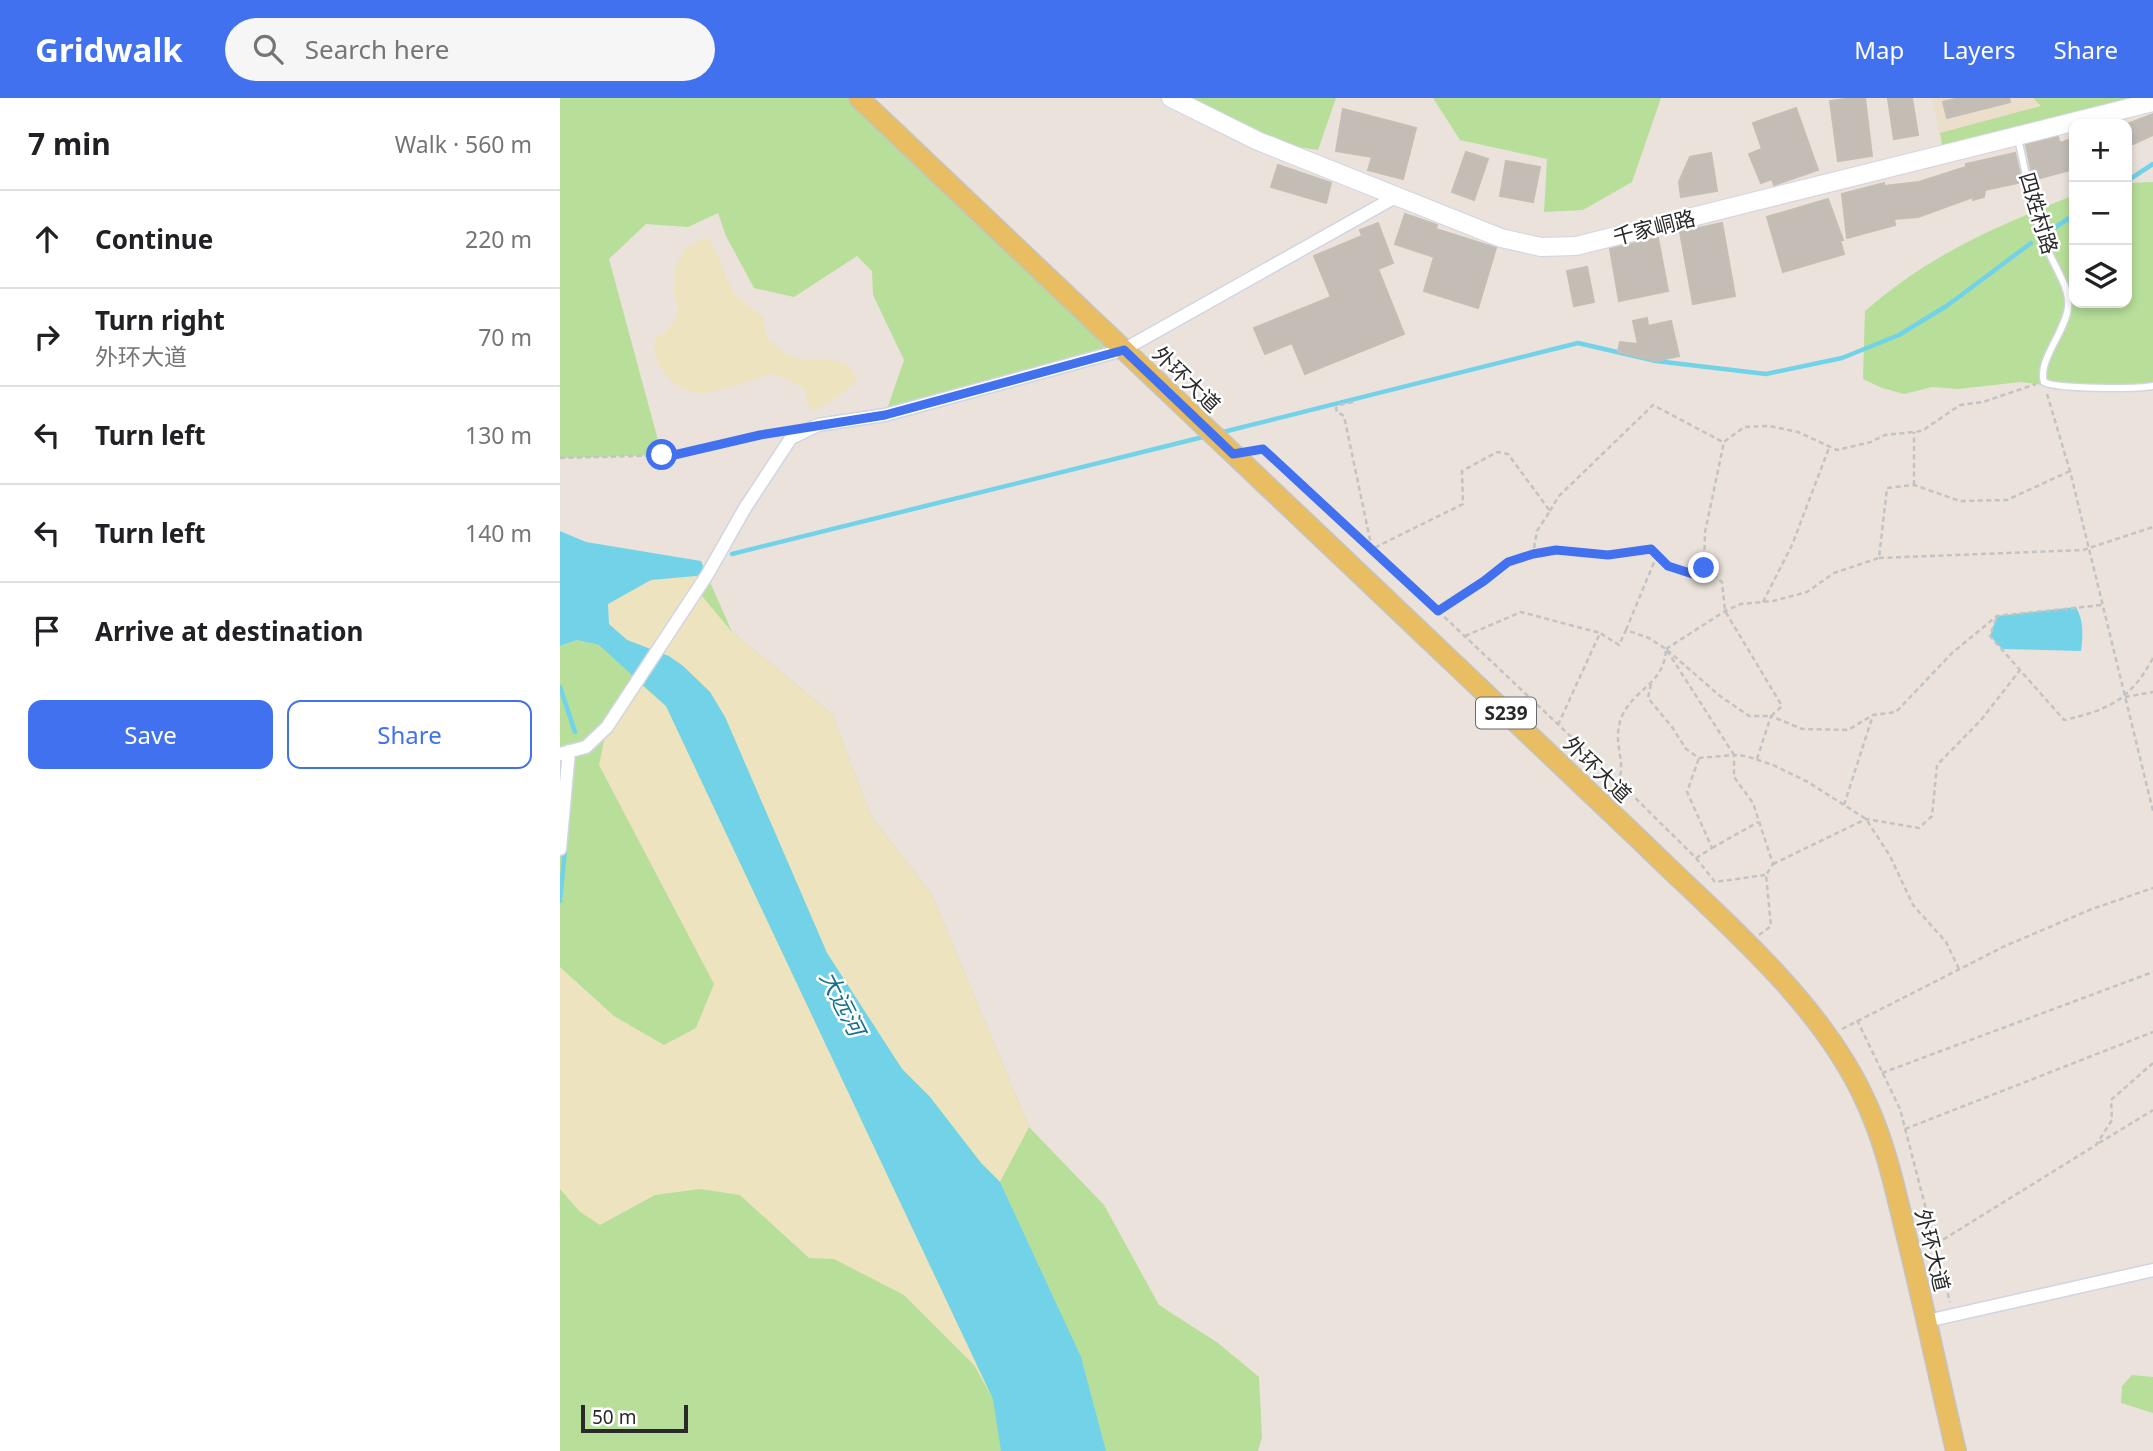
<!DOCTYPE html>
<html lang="en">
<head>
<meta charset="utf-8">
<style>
	:root { --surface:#fff; --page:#f6f6f6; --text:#202124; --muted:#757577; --line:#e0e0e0; --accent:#4271f0 }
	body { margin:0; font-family:"Noto Sans","Noto Sans SC",sans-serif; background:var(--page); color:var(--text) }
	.controls { position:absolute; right:21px; top:21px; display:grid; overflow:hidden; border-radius:14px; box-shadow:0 4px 10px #0003 }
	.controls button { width:63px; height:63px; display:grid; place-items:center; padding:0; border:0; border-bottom:2px solid var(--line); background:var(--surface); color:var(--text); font:35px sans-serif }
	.scale { position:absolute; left:21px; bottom:18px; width:107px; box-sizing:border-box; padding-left:7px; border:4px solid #292929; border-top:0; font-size:19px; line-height:24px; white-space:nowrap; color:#292929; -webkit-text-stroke:5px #fff; paint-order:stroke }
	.stop { position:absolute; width:21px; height:21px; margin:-16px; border:5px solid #4271f0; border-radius:50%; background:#fff }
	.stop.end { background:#4271f0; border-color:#fff; box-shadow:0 2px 7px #0008 }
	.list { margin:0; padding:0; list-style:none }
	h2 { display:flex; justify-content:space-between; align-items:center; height:91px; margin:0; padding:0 28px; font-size:30px }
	h2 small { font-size:23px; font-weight:400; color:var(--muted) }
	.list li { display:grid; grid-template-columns:46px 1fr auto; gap:21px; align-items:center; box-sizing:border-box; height:98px; padding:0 28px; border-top:2px solid var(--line) }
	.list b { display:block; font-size:26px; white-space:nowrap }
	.list p { margin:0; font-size:23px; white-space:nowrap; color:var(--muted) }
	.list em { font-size:23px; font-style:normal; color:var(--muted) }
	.actions { display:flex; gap:14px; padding:21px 28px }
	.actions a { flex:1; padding:16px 0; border:2px solid var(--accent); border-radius:14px; text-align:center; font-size:24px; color:var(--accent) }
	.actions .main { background:var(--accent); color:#fff }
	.icon { flex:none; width:38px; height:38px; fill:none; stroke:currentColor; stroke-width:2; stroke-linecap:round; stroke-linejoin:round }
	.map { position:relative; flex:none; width:1593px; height:1353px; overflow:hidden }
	header { display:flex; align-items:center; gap:42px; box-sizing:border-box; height:98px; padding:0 35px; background:var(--accent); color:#fff }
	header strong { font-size:33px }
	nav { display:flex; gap:38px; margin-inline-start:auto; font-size:24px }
	.search { width:490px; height:63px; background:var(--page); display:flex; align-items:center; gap:18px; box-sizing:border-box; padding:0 24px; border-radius:38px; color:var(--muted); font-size:26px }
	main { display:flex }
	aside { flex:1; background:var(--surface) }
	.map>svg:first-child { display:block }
</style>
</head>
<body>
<header>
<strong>Gridwalk</strong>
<div class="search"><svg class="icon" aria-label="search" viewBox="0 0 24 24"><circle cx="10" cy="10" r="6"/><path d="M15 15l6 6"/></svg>Search here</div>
<nav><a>Map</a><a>Layers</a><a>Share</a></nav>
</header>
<main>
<aside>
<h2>7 min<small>Walk · 560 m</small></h2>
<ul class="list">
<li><svg class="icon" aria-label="ahead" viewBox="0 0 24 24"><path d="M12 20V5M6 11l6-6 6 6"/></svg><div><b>Continue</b></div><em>220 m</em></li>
<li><svg class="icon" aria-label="right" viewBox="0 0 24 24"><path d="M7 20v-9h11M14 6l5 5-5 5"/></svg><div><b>Turn right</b><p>外环大道</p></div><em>70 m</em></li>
<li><svg class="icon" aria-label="left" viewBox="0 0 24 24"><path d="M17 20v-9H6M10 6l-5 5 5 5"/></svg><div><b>Turn left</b></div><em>130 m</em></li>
<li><svg class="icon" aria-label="left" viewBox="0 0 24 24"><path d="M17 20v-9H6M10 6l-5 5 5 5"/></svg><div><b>Turn left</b></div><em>140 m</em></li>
<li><svg class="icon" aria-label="arrive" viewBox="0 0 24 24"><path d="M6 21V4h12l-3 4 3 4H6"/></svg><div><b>Arrive at destination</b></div></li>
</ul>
<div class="actions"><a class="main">Save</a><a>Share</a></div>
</aside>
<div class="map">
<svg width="1593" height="1353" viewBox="0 0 1593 1353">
	<rect width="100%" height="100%" fill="#eae2db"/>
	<!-- education -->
	<path fill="#ebdecb" d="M1372,0H1593L1384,56Z"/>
	<!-- green -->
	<path fill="#b7df9a" d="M0,0H299L563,252L325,317L344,262L313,197L312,173L297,158L234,199L194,190L166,138L158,115L128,129L86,126L49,161L102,357L0,360Z
		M611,0H776L758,52L698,43Z
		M873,0H1101L1072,84L1023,112L984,114L987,61L900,42Z
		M1473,0H1593L1384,56L1380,35L1481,8Z
		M1593,84V288H1491L1461,284L1398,291L1372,289L1344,296L1322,290L1303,281L1305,213C1372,155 1434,130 1514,97V205H1567V85Z
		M147,477L172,534L272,616L311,718L372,797L469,1029L544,1107L599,1207L658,1245L699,1279L702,1339L698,1353H0V751L9,653L0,649V548L17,542L39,547Z
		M1572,1277L1593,1279V1315L1561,1305L1562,1288Z"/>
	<!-- sand -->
	<path fill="#eee3bf" d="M147,139L157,156L173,195L203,219L208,242C217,248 227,258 237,260C261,266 286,253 297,282L279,298L253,313L248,305L246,292C236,286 223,277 211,276C205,276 197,281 191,283C155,293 130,308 103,273C95,262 92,251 96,238L104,236L115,222L119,210L114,197L115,168L127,149Z
		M147,477L137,492L172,534L272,616L311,718L372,797L469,1029L440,1084L421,1065L370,999L342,971L267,855L165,619L150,594L123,568L109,559L67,542L49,526L48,506L91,482Z
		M77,583L106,608L433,1301L414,1267L344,1197L274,1161L249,1160L180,1097L140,1091L95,1097L40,1127L19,1113L0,1091V869L54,918L104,947L136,930L154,886L39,667L47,629Z"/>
	<!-- water -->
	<path fill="#72d3e8" d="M0,433L26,444L141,463L147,477L91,482L48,506L49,526L67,542L109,558L123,568L150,594L165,619L267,855L342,971L370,999L421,1065L440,1084L521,1259L546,1353H441L433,1301L106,608L39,547L17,542L0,548Z
		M1516,509C1524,523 1523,538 1521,553L1442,551L1430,538L1437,518Z"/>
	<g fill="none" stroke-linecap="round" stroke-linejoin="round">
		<!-- stream -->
		<path stroke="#72d3e8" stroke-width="4.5" d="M1567,83L1593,66
			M1491,132L1514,117
			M659,335L1018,245L1096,263L1206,276L1282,260L1339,237L1388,207L1471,145
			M172,456L647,338
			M0,589L15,634
			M0,803L5,752"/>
	</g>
	<!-- building -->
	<path fill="#c3bdb6" stroke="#c5beb5" stroke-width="2" d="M1293,0H1305L1312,58L1278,63L1270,3Z
		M1352,0L1358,37L1334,41L1328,1Z
		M1398,0H1449L1450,4L1387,20L1383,4Z
		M1236,10L1258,72L1214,87L1212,81L1201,85L1189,56L1202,51L1193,25Z
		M783,11L856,30L843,81L808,72L812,59L776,53Z
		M1593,16V37L1573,46L1567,26Z
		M1498,39L1500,45L1514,40V71L1473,82L1466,47Z
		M906,54L928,61L914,102L892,94Z
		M1151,55L1157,93L1121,99L1119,84L1130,59Z
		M1455,55L1462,84L1425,92L1424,99L1413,102V99L1358,119L1334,121L1335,127L1287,140L1282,96L1324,85V88L1359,84L1406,69V66Z
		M946,63L980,69L973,104L940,98Z
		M718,67L771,85L766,105L711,89Z
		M1268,101L1283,142H1280L1284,156L1223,174L1207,119Z
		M845,116L877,127L876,131L936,150L918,210L864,193L874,159L835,146Z
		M818,125L833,165L818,171L844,236L745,276L732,245L705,256L694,230L771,199L754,158L802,138L800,132Z
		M1162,125L1175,198L1133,206L1120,134Z
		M1098,140L1108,193L1059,203L1050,151Z
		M1027,169L1034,204L1014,208L1007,173Z
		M1087,220L1088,228L1111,223L1119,258L1096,263L1058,254L1060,244L1078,246L1073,223Z"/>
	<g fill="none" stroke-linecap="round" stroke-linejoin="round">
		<defs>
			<path id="service" d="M1458,40C1467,80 1473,122 1491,159C1498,174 1510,192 1508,209C1506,233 1477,263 1484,284C1495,291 1577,291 1593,288"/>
			<path id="minor" d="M0,656L26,649L47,629L147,477L185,410L231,340L258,327L325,317L563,252L837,98
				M0,751L9,653
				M1367,1223L1593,1172"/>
			<path id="secondary" d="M611,0L698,43L941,140L981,149L1016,148L1593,4"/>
			<path id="primary" d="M299,0L1083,745C1161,822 1261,903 1306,1004C1326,1047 1335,1091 1346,1136C1364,1208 1379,1281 1396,1353"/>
		</defs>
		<!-- service casing -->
		<use href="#service" stroke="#d0d5e1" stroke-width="9"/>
		<!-- minor casing -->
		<use href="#minor" stroke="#d0d5e1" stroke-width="15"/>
		<!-- secondary casing -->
		<use href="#secondary" stroke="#d0d5e1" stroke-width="20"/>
		<!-- primary casing -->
		<use href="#primary" stroke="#c3c3c3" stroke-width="22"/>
		<!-- path -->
		<path stroke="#c3c3c3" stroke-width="2.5" stroke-dasharray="5 3.5" stroke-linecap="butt" d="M1487,296L1510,373L1593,713
			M793,304L779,307L776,310L777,314L784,318L812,451L903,406L902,373L937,354L948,356L990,413L977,433L973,456
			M696,352L703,351L878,513L924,483L948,464L973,456L996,452L1048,457L1091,451L1108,468L1139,478L1144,470
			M0,360L114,357L220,333
			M1354,387V334
			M990,413L998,399L1093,307L1163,344
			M1319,460L1523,452L1593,429
			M1203,504L1232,447L1269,350
			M878,513L1058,683L1136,760L1152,750L1127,694L1139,660
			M1436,521L1430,538L1504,622C1549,612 1571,601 1593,560
			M1066,532L1097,457
			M905,538L961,514L1040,535
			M1106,551L1165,513L1181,506L1213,503L1247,494L1274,475L1319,460L1327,390L1354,387L1400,403L1447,402L1510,373
			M1091,586L1088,600L1112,629L1126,651L1139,660L1174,657
			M1565,599L1593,594
			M998,627L1040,535L1059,547L1066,532L1089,540L1106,551
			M1174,657L1106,551L1160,598L1189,618H1211L1222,608L1165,513L1162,484L1144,470L1145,434L1164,344L1184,329L1209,328L1238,334L1277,352L1311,344L1325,337L1362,333L1400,307L1423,304L1476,286
			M1197,661L1211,618L1242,631L1288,632L1313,617
			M1055,694C1057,687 1060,679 1061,673C1062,654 1053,640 1062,618C1075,590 1105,585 1106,551
			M1284,707L1313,617L1336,614L1392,555L1437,518L1542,507
			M1152,750L1198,724
			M1136,760L1155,784L1205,777
			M1213,766L1306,721L1359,730L1372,718L1377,667L1421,622L1460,572
			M1199,837L1211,828L1206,777L1213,766L1193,705L1174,679V657L1186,658L1213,667L1248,684L1306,721L1330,758L1353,807L1386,844L1399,871
			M1297,922L1340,1011L1390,1204
			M1282,931L1445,848L1532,811L1593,790
			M1322,975L1593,874
			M1345,1031L1593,934
			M1539,1045L1593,1012
			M1376,1146L1536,1047L1552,1022L1551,1002L1593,965"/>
		<!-- service -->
		<use href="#service" stroke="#fff" stroke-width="6"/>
		<!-- minor -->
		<use href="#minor" stroke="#fff" stroke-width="12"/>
		<!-- secondary -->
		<use href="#secondary" stroke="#fff" stroke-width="18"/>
		<!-- primary -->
		<use href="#primary" stroke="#e9bd61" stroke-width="19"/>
	</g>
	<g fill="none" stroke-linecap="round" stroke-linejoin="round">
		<!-- route -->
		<path stroke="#4271f0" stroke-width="9" d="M102,357H114L200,337L325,317L564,252L673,356L703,351L878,513L924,483L948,464L973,456L996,452L1048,457L1091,451L1108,468L1139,478L1144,470"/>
	</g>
	<g text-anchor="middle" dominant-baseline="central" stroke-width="5" stroke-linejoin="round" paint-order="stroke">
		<!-- shield labels -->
		<rect fill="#fff" stroke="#696969" stroke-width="2" x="916" y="599.5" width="60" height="31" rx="5"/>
		<g font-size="19" font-weight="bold" fill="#292929">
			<text x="946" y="615">S239</text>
		</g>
		<!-- street labels -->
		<g font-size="21" fill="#292929" stroke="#fff">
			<text transform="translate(1479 115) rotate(73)">四姓村路</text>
			<text transform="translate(1094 129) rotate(-14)">千家峒路</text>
			<text transform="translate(627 281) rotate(44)">外环大道</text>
			<text transform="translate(1038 671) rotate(44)">外环大道</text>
			<text transform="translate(1373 1152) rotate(76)">外环大道</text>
		</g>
		<!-- water labels -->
		<g font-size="23" font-style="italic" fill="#147191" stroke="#fff">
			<text transform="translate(283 905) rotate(63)">大远河</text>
		</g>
	</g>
</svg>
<div class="controls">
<button>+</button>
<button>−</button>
<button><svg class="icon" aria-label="layers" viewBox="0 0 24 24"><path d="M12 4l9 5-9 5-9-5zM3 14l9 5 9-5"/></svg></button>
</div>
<div class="scale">50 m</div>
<div class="stop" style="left:102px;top:357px"></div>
<div class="stop end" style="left:1144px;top:470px"></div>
</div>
</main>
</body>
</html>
